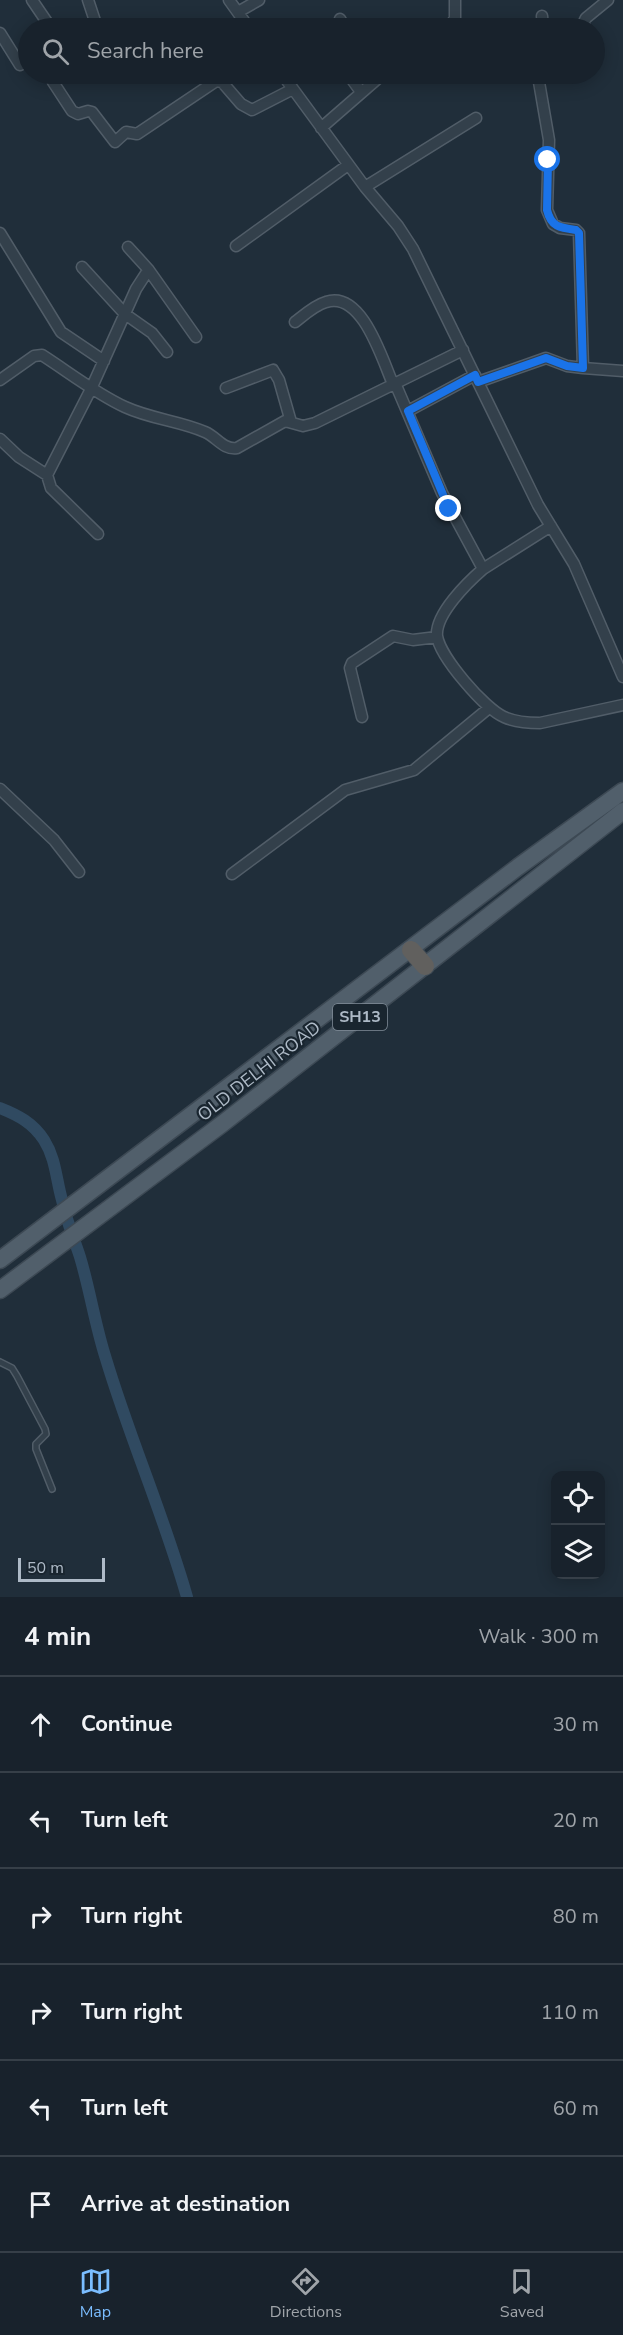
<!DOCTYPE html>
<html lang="en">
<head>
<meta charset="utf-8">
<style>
	:root { --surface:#18222c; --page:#212a34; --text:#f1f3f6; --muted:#9fa4a9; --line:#363f48; --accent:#7bbdff }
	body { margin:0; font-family:"Nunito Sans",sans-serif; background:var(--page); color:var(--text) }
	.controls { position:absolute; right:18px; bottom:18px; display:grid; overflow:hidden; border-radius:12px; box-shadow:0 3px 15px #0003 }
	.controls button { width:54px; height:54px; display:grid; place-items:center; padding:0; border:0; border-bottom:2px solid var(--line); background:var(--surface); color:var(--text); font:30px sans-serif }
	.scale { position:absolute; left:18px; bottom:15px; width:87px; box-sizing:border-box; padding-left:6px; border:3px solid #aebac7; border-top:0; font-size:16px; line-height:21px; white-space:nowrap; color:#aebac7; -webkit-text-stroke:4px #19252f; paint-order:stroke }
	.stop { position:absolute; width:18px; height:18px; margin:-14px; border:4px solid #1a73e8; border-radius:50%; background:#fff }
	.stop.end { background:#1a73e8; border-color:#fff; box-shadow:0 2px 6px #0008 }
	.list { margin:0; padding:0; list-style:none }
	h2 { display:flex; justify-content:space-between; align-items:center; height:78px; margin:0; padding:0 24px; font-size:26px }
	h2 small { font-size:20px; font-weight:400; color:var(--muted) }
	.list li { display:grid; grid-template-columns:39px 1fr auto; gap:18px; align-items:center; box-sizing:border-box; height:96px; padding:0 24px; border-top:2px solid var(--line) }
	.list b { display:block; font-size:22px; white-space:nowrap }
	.list em { font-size:20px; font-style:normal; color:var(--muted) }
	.icon { flex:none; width:33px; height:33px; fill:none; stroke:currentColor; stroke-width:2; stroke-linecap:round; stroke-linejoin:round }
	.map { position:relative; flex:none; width:623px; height:1597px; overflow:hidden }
	.search { position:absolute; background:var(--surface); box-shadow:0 3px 15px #0003; left:18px; right:18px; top:18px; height:66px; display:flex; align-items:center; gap:15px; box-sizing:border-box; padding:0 21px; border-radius:33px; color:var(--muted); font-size:22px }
	.sheet { height:654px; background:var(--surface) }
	nav { display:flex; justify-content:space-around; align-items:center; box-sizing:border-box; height:84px; border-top:2px solid var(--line); background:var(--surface); font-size:16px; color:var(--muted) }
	nav a { display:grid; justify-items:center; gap:3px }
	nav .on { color:var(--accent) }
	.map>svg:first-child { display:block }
</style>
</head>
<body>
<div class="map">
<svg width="623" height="1597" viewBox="0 0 623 1597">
	<rect width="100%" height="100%" fill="#202e3a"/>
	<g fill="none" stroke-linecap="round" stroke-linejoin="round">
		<!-- canal -->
		<path stroke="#304a61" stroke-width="12" d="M0,1108C18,1115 33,1123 44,1140C56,1159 56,1179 62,1200C66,1220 74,1238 80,1257C90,1290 95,1325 106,1359C130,1439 164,1516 187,1597"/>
		<defs>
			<path id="service" d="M0,1362L12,1368L17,1376L45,1429L46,1434L36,1444V1449L52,1489"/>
			<path id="minor" d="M32,0L51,28
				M88,0L96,24
				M229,0L249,28
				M238,12L259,0
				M542,16L543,28
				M340,19L345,28
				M449,28L455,18V0
				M581,28L586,18L608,0
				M0,33L20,65
				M55,74L52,77L53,82L72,111L78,114L88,111L92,112L115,142L126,132L137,134L216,81L222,82L241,104L252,110L293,89
				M282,74L365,187L398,226L413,249L538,505L574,564L623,677
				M348,74L361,92
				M546,74L539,82L549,140L547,210L553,224L560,228L576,230L579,233L583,368
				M321,128L383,74
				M365,187L476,118
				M0,233L61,332L104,361
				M236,246L348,165
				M82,267L125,314L152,333L167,352
				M148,269L196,337
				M295,322C304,315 315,305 326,302C362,290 382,359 393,384
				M0,380L34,356L42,355C70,373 95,393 125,407C151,419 180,421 205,432C217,437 223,450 237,448L285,421L303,426L315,423L463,350
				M478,382L546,358L567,366L583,368L623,371
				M395,383L442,493L483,569
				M226,388L273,370L279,380L291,422
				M408,411L475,375
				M0,439L19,457L47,475
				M551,526L483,569C468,582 435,614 437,636C440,657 485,709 504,717C515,722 527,723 540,723L623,705
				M98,534L51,488L47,475L91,389L136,289L147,272L148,269L128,247
				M362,717L350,668L352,663L393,636L413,640L437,637
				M0,789L54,840L79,872
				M232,874L345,790L414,770L489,708"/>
			<path id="primary" d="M0,1260L518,867L623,791
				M0,1290L222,1124L623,811"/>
			<path id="trunk" d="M411,950L425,966"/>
		</defs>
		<!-- service casing -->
		<use href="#service" stroke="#515d68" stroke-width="8"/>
		<!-- minor casing -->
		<use href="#minor" stroke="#515d68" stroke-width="13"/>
		<!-- primary casing -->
		<use href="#primary" stroke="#3d4954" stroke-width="19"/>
		<!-- trunk casing -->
		<use href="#trunk" stroke="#3e4a55" stroke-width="20"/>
		<!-- service -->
		<use href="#service" stroke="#33404b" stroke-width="5"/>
		<!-- minor -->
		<use href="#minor" stroke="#33404b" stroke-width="10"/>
		<!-- primary -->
		<use href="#primary" stroke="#515f6b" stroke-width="16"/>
		<!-- trunk -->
		<use href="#trunk" stroke="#61605e" stroke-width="18"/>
	</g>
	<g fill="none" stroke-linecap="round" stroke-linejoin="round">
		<!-- route -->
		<path stroke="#1a73e8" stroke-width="8" d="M449,509L408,411L475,375L478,382L546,358L567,366L583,368L579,233L576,230C560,228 551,227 547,210L548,160"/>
	</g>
	<g text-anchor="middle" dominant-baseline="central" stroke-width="4.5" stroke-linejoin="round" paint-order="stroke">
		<!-- shield labels -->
		<rect fill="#19252f" stroke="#818d99" stroke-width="1.5" x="333" y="1004" width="54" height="26" rx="4.5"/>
		<g font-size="16" font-weight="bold" fill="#aebac7">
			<text x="360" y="1017">SH13</text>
		</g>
		<!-- street labels -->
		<g font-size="18" fill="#aebac7" stroke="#19252f">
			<text transform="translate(259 1071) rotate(-38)">OLD DELHI ROAD</text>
		</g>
	</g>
</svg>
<div class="controls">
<button><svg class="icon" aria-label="locate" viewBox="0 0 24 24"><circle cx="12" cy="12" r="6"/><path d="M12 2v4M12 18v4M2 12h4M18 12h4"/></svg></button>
<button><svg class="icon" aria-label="layers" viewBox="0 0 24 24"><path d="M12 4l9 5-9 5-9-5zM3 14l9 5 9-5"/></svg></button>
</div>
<div class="scale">50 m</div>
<div class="stop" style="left:548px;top:160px"></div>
<div class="stop end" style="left:449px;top:509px"></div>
<div class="search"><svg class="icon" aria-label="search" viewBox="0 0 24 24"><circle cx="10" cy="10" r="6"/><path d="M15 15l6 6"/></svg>Search here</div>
</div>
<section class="sheet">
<h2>4 min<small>Walk · 300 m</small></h2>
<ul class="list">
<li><svg class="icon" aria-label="ahead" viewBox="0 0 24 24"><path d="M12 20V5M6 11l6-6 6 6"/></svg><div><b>Continue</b></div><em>30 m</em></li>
<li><svg class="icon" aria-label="left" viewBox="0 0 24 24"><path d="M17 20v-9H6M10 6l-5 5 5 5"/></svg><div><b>Turn left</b></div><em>20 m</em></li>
<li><svg class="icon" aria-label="right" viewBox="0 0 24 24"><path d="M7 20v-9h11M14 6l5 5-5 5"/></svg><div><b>Turn right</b></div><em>80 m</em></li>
<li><svg class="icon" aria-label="right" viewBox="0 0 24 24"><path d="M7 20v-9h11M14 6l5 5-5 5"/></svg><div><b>Turn right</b></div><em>110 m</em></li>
<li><svg class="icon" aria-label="left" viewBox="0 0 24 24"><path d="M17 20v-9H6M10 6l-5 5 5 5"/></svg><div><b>Turn left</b></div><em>60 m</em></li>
<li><svg class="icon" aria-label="arrive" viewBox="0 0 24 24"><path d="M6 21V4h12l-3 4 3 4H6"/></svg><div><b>Arrive at destination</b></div></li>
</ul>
</section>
<nav>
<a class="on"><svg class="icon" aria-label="map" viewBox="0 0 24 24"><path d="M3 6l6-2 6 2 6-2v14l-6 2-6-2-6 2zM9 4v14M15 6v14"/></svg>Map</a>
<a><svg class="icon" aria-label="directions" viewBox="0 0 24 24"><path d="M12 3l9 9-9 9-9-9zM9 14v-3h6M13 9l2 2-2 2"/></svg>Directions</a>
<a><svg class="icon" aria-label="saved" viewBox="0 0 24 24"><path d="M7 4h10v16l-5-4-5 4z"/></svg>Saved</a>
</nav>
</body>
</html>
